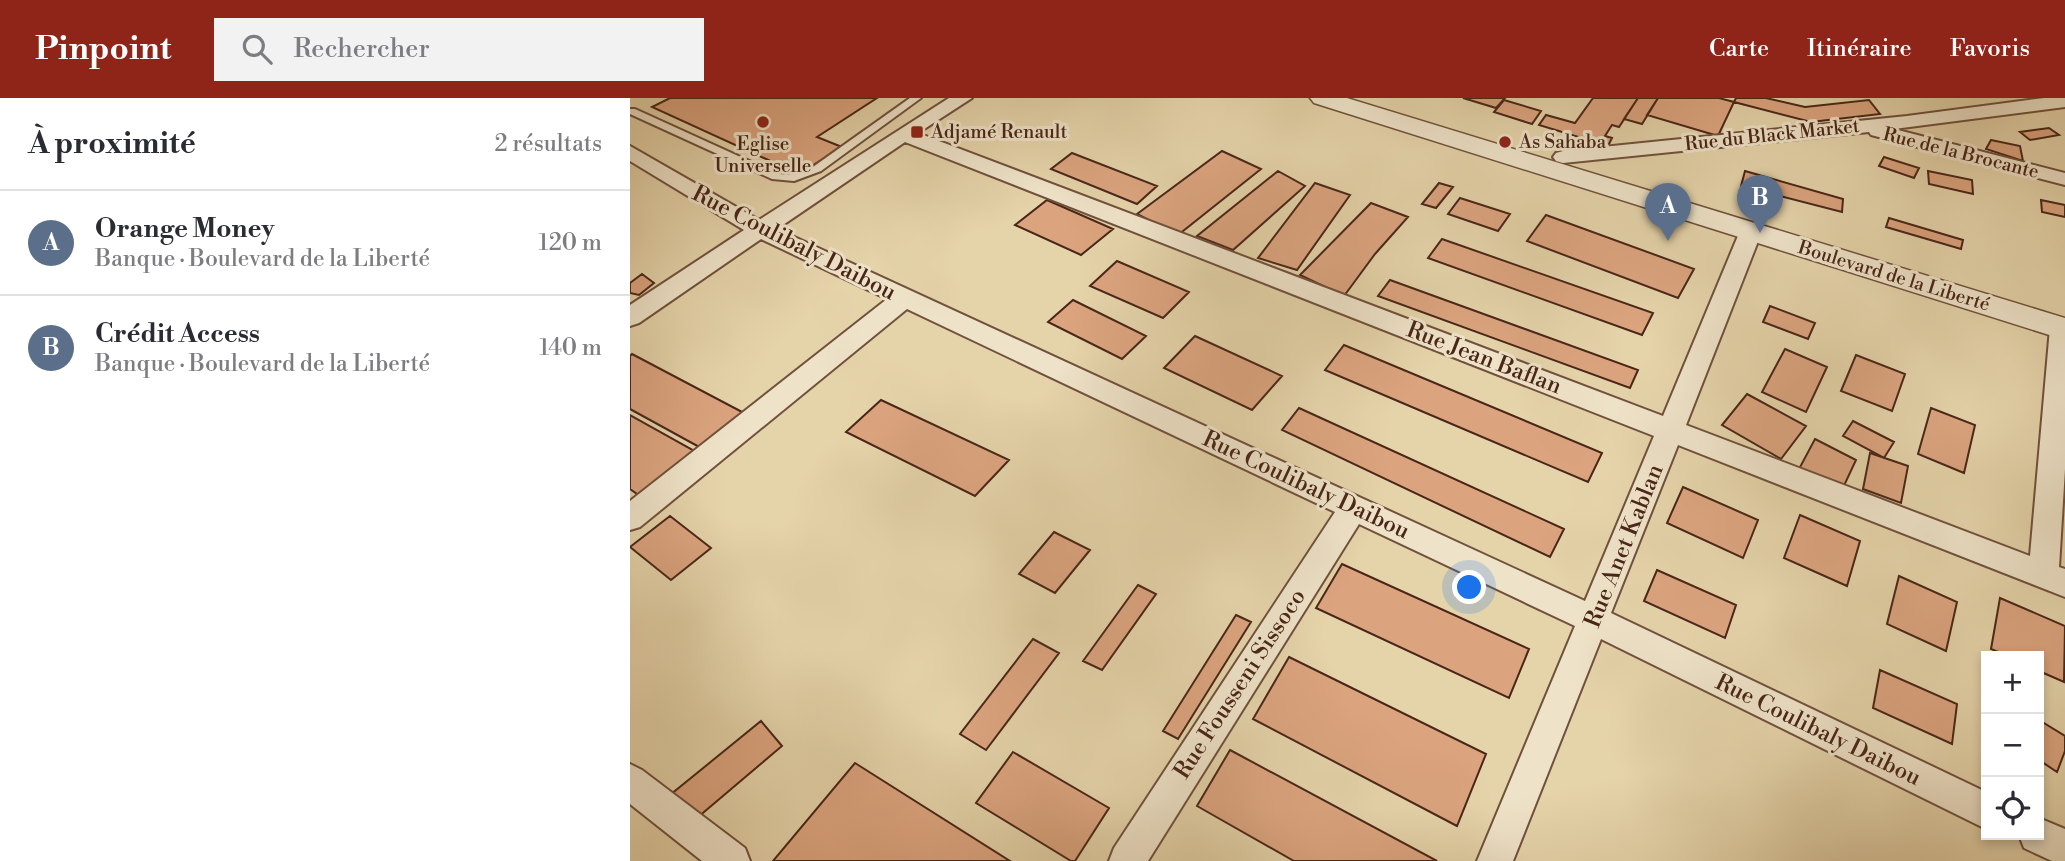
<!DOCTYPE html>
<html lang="fr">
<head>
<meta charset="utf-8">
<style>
	:root { --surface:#fff; --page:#f2f2f3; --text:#2b2b33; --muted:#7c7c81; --line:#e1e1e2; --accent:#8f2418 }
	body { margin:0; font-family:"Libre Bodoni",serif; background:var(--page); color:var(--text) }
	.controls { position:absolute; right:21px; bottom:21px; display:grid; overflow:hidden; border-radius:0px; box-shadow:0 4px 10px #0003 }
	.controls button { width:63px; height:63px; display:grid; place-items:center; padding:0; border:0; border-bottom:2px solid var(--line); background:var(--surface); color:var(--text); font:35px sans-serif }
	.you { position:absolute; left:840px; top:490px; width:24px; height:24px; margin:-18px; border:5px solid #fff; border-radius:50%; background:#1a73e8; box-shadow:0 0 0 10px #1a73e833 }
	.badge { display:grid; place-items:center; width:46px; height:46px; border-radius:50%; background:var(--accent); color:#fff; font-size:23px; font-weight:700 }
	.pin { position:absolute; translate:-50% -58px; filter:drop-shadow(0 2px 4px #0008) }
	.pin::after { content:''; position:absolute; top:37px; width:24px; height:21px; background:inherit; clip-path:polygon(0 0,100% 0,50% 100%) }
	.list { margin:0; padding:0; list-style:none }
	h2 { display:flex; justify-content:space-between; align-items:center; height:91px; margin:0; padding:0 28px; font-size:30px }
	h2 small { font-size:23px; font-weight:400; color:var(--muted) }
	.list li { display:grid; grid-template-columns:46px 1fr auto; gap:21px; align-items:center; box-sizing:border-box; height:105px; padding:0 28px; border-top:2px solid var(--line) }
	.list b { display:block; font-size:26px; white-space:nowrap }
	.list p { margin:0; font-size:23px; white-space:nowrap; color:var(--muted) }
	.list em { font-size:23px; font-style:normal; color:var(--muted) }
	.icon { flex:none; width:38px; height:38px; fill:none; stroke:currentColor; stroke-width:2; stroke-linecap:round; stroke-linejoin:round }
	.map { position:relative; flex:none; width:1435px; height:763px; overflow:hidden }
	header { display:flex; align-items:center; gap:42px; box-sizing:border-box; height:98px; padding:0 35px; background:var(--accent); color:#fff }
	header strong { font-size:33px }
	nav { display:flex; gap:38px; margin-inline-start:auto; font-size:24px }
	.search { width:490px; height:63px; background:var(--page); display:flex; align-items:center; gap:18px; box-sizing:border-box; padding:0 24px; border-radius:0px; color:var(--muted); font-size:26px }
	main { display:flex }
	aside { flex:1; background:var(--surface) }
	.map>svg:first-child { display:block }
</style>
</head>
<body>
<header>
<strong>Pinpoint</strong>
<div class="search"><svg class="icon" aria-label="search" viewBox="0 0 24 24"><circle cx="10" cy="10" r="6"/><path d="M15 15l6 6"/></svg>Rechercher</div>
<nav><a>Carte</a><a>Itinéraire</a><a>Favoris</a></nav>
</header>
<main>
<aside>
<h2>À proximité<small>2 résultats</small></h2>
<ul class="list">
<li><span class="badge" style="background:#5c6f8a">A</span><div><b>Orange Money</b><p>Banque · Boulevard de la Liberté</p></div><em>120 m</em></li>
<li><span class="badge" style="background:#5c6f8a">B</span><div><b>Crédit Access</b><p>Banque · Boulevard de la Liberté</p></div><em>140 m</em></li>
</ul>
</aside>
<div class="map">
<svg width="1435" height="763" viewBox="0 0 1435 763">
	<rect width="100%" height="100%" fill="#e5d3aa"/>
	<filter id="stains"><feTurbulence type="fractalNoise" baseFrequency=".00286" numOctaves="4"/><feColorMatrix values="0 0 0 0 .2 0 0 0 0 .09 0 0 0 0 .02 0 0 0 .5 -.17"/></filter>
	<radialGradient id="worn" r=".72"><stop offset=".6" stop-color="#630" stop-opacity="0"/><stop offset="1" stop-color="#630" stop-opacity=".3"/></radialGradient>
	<!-- building -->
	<path fill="#dba47f" stroke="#492618" stroke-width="2" d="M40,0H247L187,39L212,49L169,76L22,9Z
		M833,0H875L866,10Z
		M963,0H1008L989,29L982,27L975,38L982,40L978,48L909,27L916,17L945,25Z
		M1008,0H1028L1012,26L994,21Z
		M1028,0H1089L1104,4L1088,38L1017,17Z
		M1106,0H1136L1175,9L1239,2L1250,16L1181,24L1104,4Z
		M874,2L911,13L902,26L864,14Z
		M1419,30L1429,37L1400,42L1390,34Z
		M1361,42L1390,48L1393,63L1356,51Z
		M592,53L631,71L548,137L507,116Z
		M442,55L527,88L507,106L421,71Z
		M1254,59L1289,70L1284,80L1249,68Z
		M648,73L675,88L603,152L567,138Z
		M1115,73L1213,101L1212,114L1111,88Z
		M1298,73L1342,82L1343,96L1299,86Z
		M685,85L720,97L667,172L628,160Z
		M809,85L823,89L806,110L792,106Z
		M830,100L880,116L868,133L818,116Z
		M417,102L483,131L451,157L385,127Z
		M1411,102L1435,107V119L1412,114Z
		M741,105L778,119L745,156L714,198L670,177Z
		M916,117L1064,171L1048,200L897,143Z
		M1259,120L1333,142L1331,151L1256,129Z
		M812,141L1023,215L1012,237L798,160Z
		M487,163L559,194L533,220L460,188Z
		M12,176L24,185L9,197L0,195V185Z
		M760,182L1008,272L1000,290L748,198Z
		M443,202L516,238L492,261L418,224Z
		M1140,208L1185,225L1178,241L1133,224Z
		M565,238L652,278L622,312L534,270Z
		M714,247L972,355L958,384L695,272Z
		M1155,251L1197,269L1176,314L1132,294Z
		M2,256L114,315L71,350L0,311V258Z
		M1226,257L1275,276L1262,313L1211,293Z
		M1117,296L1176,328L1151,361L1092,327Z
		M251,302L379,362L345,398L216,334Z
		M669,310L934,431L920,459L652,332Z
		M1301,310L1345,327L1334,375L1288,356Z
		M0,317L66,354L10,398L0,391Z
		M1223,323L1264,344L1254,360L1213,338Z
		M1185,341L1226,362L1212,392L1169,371Z
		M1240,355L1278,368L1271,405L1233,391Z
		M1053,389L1128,422L1113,460L1037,425Z
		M1170,417L1230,443L1217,488L1154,460Z
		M40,418L81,450L41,482L0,449Z
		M424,434L460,452L425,495L389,476Z
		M712,466L899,551L879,600L686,510Z
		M1027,472L1106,507L1095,540L1014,503Z
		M1269,478L1327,504L1316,553L1257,526Z
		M508,487L526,496L472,572L453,563Z
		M1370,500L1435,528L1434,584L1409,573V558H1377L1361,551Z
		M606,517L621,524L548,641L533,633Z
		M403,541L429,555L356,652L330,636Z
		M659,559L856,656L827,728L623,621Z
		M1250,572L1327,606L1322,646L1243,610Z
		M1409,622L1435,638V653L1427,674L1409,662Z
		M131,623L152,648L61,725L40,697Z
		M600,652L807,763H664L567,708Z
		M383,654L479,710L445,763H441L346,705Z
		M225,665L380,763H143Z"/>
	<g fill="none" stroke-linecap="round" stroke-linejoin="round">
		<defs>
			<path id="service" d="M280,0H291L191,73L164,83L142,81L0,16V11H5L148,76L163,77L183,69Z"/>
			<path id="minor" d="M319,0H342L288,35L1033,318L1110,133L1113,128L1121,126L1129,128L1132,133L1056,327L1400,458L1420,230L1423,224L1435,222V371L1429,469L1435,471V499L1048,347L981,515L1356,694V731L971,541L883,763H847L945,528L729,426L518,763H479L484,750L705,414L277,211L10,429L0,432V403L257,201L131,141L9,225L0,228V207L114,132L0,63V48L129,122ZM275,44L1024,338L955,503L147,131Z
				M1414,0H1435V9L1264,31L1435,75V87L1241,37L1239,34L933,65L926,63L923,59L926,55L933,53L1277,18Z
				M0,666L12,672L115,750L120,763H72L0,706Z
				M1409,720L1435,731V763H1422L1394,750L1389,737H1409Z"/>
			<path id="tertiary" d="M680,0H717L1435,220V242L684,5Z"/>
		</defs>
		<!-- service casing -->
		<use href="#service" stroke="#70513c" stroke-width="4"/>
		<!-- minor casing -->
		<use href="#minor" stroke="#70513c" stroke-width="4"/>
		<!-- tertiary casing -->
		<use href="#tertiary" stroke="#70513c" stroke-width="3"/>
		<!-- service -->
		<use href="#service" fill="#eee2c8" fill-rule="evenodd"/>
		<!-- minor -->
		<use href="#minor" fill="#eee2c8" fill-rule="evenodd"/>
		<!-- tertiary -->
		<use href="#tertiary" fill="#eee2c8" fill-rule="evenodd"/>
	</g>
	<!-- markers -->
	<g fill="#8f2418" stroke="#eee2c8" stroke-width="2.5">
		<circle cx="133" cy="24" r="7"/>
		<rect x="280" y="27" width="14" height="14" rx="3.5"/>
		<circle cx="875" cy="44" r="7"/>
	</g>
	<g text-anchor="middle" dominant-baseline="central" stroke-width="6" stroke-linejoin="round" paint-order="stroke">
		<!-- far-poi labels -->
		<g font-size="19" fill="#492618" stroke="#eee2c8" text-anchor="start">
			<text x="301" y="34">Adjamé Renault</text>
			<text x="889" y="44">As Sahaba</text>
			<text x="133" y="46" text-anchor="middle">Eglise<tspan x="133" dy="22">Universelle</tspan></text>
		</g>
		<!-- far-street labels -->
		<g font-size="19" fill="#492618" stroke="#eee2c8">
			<text transform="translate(1142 37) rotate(-6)">Rue du Black Market</text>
			<text transform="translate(1331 55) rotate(14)">Rue de la Brocante</text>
			<text transform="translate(1264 178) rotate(17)">Boulevard de la Liberté</text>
		</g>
		<!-- street labels -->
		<g font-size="23" fill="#492618" stroke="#eee2c8">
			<text transform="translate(164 145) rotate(27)">Rue Coulibaly Daibou</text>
			<text transform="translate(854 260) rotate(21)">Rue Jean Baflan</text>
			<text transform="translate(676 387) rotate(25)">Rue Coulibaly Daibou</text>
			<text transform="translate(994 448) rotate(-68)">Rue Anet Kablan</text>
			<text transform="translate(610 586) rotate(-57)">Rue Fousseni Sissoco</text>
			<text transform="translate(1188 632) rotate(26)">Rue Coulibaly Daibou</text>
		</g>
	</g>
	<rect width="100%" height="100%" filter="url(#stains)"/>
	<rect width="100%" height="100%" fill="url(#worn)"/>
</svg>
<div class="controls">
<button>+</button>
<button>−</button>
<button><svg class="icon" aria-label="locate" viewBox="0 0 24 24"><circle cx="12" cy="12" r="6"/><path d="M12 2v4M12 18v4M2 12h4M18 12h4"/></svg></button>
</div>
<div class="you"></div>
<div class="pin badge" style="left:1038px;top:143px;background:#5c6f8a">A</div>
<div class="pin badge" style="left:1130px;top:135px;background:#5c6f8a">B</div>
</div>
</main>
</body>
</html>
